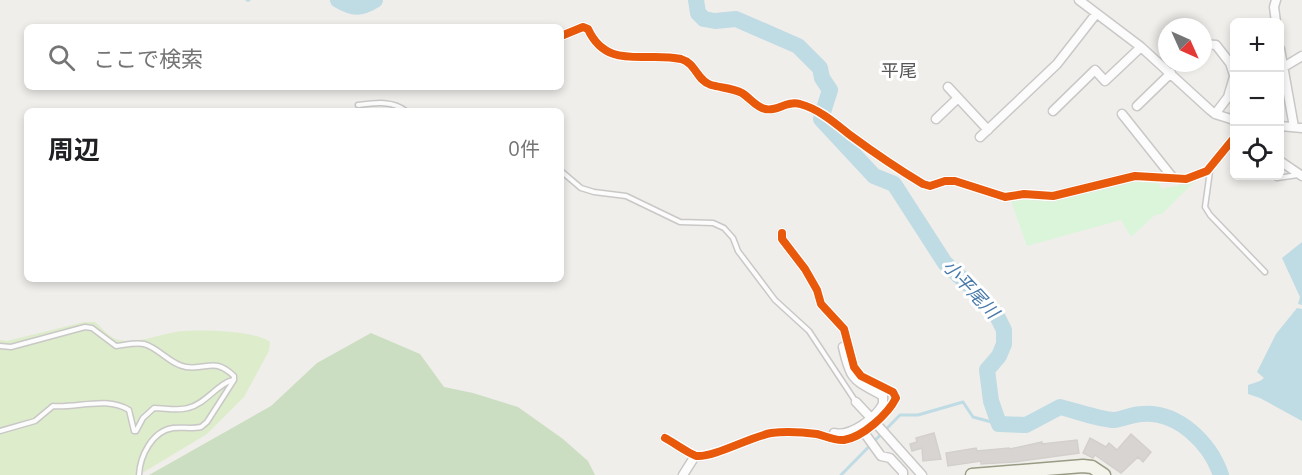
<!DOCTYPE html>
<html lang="ja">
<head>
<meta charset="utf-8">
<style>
	:root { --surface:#fff; --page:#f6f6f6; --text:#202124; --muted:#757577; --line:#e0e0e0 }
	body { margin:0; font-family:"IBM Plex Sans","Noto Sans JP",sans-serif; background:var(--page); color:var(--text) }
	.controls { position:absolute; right:18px; top:18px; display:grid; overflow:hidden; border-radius:9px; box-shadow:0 3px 9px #0003 }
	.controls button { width:54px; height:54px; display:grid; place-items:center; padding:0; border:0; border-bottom:2px solid var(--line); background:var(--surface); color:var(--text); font:30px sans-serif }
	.compass { position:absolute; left:1158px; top:18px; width:54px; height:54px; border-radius:50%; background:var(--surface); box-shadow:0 3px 9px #0003; rotate:135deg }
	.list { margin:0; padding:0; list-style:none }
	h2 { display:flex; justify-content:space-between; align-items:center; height:78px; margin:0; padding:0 24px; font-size:26px }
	h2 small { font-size:20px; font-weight:400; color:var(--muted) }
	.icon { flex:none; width:33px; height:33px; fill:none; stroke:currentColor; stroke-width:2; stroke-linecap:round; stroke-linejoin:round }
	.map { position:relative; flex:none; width:1302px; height:475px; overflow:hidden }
	.search { position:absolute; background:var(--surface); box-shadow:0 3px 9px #0003; left:24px; top:24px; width:540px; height:66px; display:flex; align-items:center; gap:15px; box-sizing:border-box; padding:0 21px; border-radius:9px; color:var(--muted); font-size:22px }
	.panel { position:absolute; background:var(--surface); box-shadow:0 3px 9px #0003; left:24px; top:108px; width:540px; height:174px; border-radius:9px }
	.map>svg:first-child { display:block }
</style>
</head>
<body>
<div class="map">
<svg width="1302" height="475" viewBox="0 0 1302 475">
	<rect width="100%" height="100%" fill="#f0eeeb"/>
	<!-- grass -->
	<path fill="#ddeccb" d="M84,322H95C101,327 109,337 116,339C134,345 158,335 176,332C196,329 254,330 270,342L269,351L244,397L207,434L139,475H0V340L7,341Z"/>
	<!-- forest -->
	<path fill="#cbdec1" d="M371,333L420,354L444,387L473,393L518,407L563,439L588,461L595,475H149L271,406L317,363Z"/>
	<!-- park -->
	<path fill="#daf5da" d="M1137,181L1159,183L1161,189L1194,182L1162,214L1155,215L1131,237L1121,220L1027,246L1011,201L1027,198L1052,201Z"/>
	<!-- water -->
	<path fill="#bfdbe3" d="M1302,242V305L1298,304L1300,297L1282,258Z
		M1297,308L1302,309V421L1260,398L1248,394V385L1260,381L1264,378L1257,372L1276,334Z"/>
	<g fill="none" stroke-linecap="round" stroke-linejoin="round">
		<!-- stream -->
		<path stroke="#bfdbe3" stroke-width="3" d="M247,0H249
			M841,475L900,415H918L963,402L973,417L999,424"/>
		<!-- river -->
		<path stroke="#bfdbe3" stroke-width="16" d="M338,0C353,9 361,9 375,0
			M696,0L698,13L704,19L715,21L736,19L798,46L820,68L822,78L830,90L823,112
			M821,119L874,176L894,184L945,263L970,286L995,312L1004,330V344L999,356L987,370L991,401L999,424L1026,425L1060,407C1073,410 1102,420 1114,420C1124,419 1133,414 1142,414C1178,411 1210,443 1221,475"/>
	</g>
	<!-- building -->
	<path fill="#d7d4d2" stroke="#d3d0cc" stroke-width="1.5" d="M934,433L941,459L923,461L922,448L912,451L910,444L917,442L916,438Z
		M1131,434L1151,452L1143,462L1138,457L1121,473L1095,455L1093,458L1083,453L1090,438L1106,447L1109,443L1117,450Z
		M1077,440L1079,453L1014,462L981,464V461L948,466L946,453L976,448L977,451L1009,448L1010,449L1042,442V444Z"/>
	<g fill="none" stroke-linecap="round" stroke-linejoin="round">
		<defs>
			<path id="lane" d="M358,105C374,103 392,100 406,111
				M561,171L581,188L594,192L626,196L680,222L713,223L724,228L733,238L738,251L775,300L809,331L856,402
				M1210,171L1205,207L1210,215L1265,272
				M1277,178L1298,175
				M0,346L11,347L85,327L92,328L116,346C125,345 136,342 144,344C159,348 171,365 186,367C208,370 214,357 234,376V380L207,422L201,427C192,429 182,427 173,428C152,431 140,456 139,475
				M0,431L35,421L53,406C78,408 107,396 129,410L134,431H136L143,418L154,408C165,408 178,411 188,408C206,404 218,383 233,380"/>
			<path id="street" d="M1079,0L1141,47L1210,110L1215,114L1234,120
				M1276,22L1274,7L1276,0
				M561,36L583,27L588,29C607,71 646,51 681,59C696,63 697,81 711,85C722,88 733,88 742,93C750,98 756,107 765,109C777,112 787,100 800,104C819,109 835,123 850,135C873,152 898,169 923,184L930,186L945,181H955L1005,197L1024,194L1053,196L1135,176L1186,179L1207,171L1234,138
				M1203,44L1216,45L1230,63L1234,75
				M1280,49L1294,127
				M1282,68L1302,56
				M948,87L988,130
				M1137,106L1171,73
				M1053,111L1095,70L1105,81L1141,47
				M1122,114L1173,178
				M1215,114L1228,97L1234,77
				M936,119L958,98
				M1280,126L1302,128
				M980,137L1057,64L1096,14
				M1280,161L1302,176
				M856,402L872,419
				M863,431L881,456L890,458L903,472V475
				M834,433C850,437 875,419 883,404V396C853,379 851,382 843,347
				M665,438C673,442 691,455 697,456C715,457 750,437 771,433C786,431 802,432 817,434C825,436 835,441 844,440C863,437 888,414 896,398L893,392L861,376L854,367L844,329L821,304L817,290L805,269L782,239V233
				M896,446L922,475
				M683,475L695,456"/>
			<path id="secondary" d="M972,475L1083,466L1092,467L1104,475"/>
		</defs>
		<!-- lane casing -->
		<use href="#lane" stroke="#c9c8c7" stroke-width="7"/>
		<!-- street casing -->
		<use href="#street" stroke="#c9c8c7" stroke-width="11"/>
		<!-- secondary casing -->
		<use href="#secondary" stroke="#999a82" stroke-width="15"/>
		<!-- lane -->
		<use href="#lane" stroke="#fdfcfc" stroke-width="4"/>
		<!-- street -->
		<use href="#street" stroke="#fdfcfc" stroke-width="8"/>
		<!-- secondary -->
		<use href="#secondary" stroke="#f4f4ed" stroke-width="12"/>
		<defs>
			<path id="street-bridge" d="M872,419L896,446"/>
		</defs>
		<!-- street-bridge casing -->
		<use href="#street-bridge" stroke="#c9c8c7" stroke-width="11" stroke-linecap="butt"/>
		<!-- street-bridge -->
		<use href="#street-bridge" stroke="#fdfcfc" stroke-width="8"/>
		<defs>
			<path id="cycleway" d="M561,36L583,27L588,29C607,71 646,51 681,59C696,63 697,81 711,85C722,88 733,88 742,93C750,98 756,107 765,109C777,112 787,100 800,104C819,109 835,123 850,135C873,152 898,169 923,184L930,186L945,181H955L1005,197L1024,194L1053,196L1135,176L1186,179L1207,171L1234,138
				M665,438C673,442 691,455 697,456C715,457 750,437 771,433C786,431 802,432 817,434C825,436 835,441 844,440C863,437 888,414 896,398L893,392L861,376L854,367L844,329L821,304L817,290L805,269L782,239V233"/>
		</defs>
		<!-- cycleway casing -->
		<use href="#cycleway" stroke="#fff" stroke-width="11"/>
		<!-- cycleway -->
		<use href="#cycleway" stroke="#e8590c" stroke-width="8"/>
	</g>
	<g text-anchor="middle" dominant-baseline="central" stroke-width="6" stroke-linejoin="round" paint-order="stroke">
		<!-- neighbourhood labels -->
		<g font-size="18" fill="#555" stroke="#fff">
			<text x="899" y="70">平尾</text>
		</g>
		<!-- water labels -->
		<g font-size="18" font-style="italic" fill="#4a7aab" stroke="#fff">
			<text transform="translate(971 289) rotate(47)">小平尾川</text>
		</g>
	</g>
</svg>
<div class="controls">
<button>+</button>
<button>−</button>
<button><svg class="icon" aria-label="locate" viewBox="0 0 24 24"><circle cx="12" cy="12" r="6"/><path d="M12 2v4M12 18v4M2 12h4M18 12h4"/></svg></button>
</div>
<svg class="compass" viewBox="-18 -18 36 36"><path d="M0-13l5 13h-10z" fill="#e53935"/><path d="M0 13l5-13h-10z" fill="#757577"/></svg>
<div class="search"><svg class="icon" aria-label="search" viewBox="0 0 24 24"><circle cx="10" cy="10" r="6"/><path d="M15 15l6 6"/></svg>ここで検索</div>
<section class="panel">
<h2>周辺<small>0件</small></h2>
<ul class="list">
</ul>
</section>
</div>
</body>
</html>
